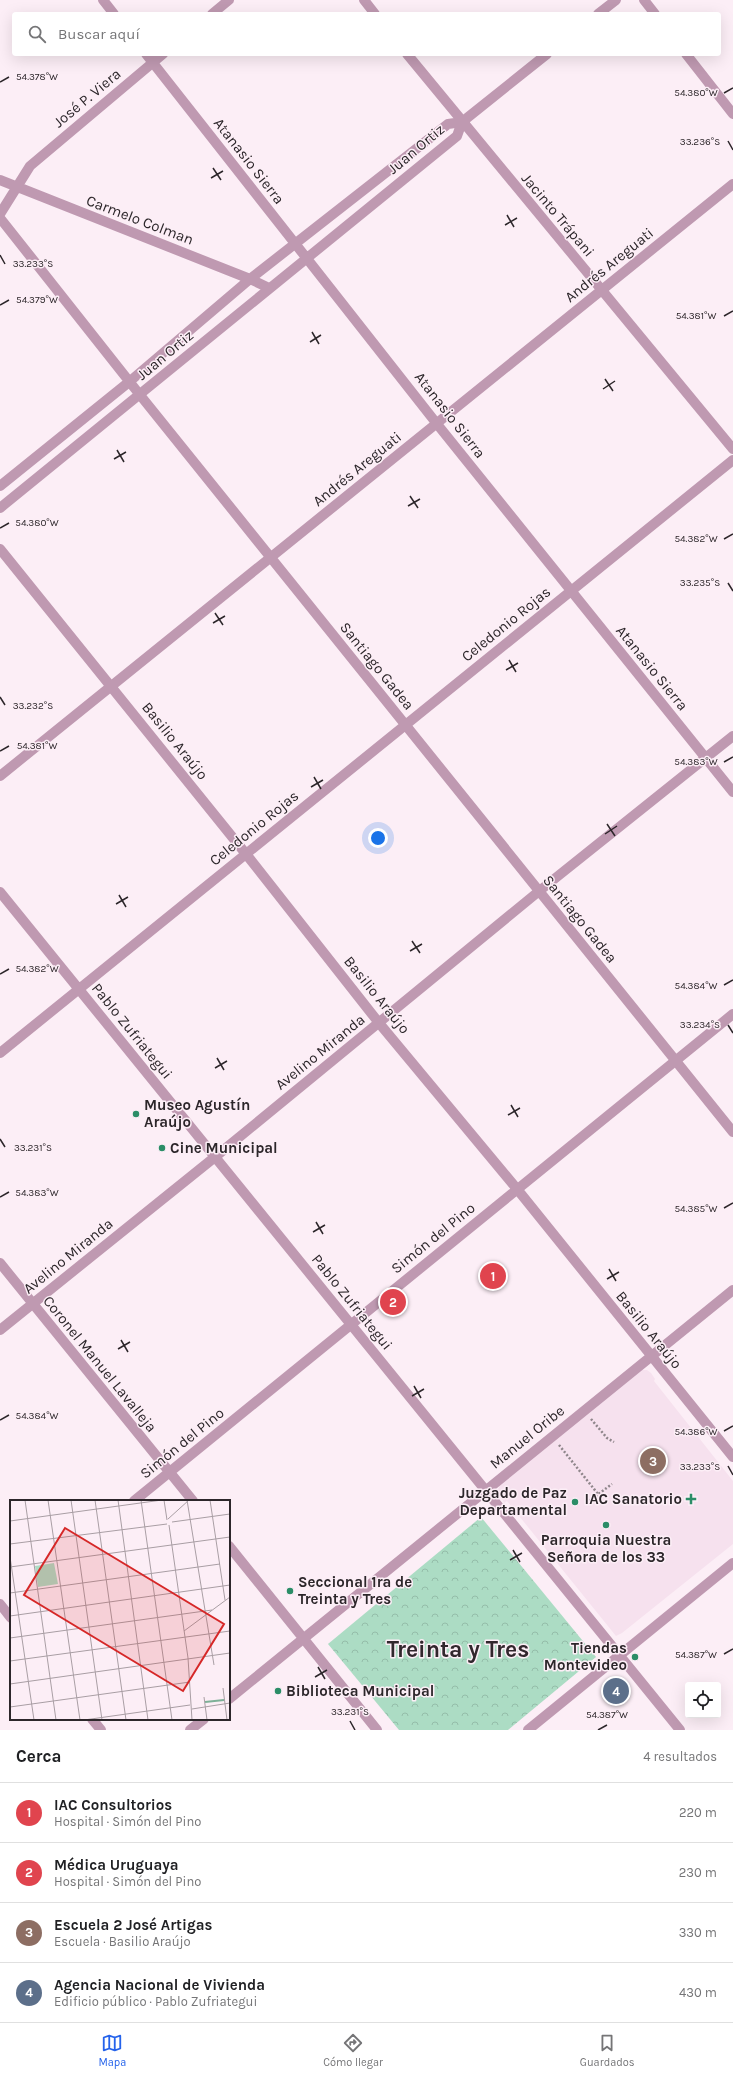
<!DOCTYPE html>
<html lang="es">
<head>
<meta charset="utf-8">
<style>
	:root { --surface:#fff; --page:#f6f6f6; --text:#202124; --muted:#757577; --line:#e0e0e0; --accent:#2563eb }
	body { margin:0; font-family:Karla,sans-serif; background:var(--page); color:var(--text) }
	.controls { position:absolute; right:12px; bottom:12px; display:grid; overflow:hidden; border-radius:4px; box-shadow:0 4px 16px #0002 }
	.controls button { width:36px; height:36px; display:grid; place-items:center; padding:0; border:0; border-bottom:1px solid var(--line); background:var(--surface); color:var(--text); font:20px sans-serif }
	.you { position:absolute; left:378px; top:838px; width:14px; height:14px; margin:-10px; border:3px solid #fff; border-radius:50%; background:#1a73e8; box-shadow:0 0 0 6px #1a73e833 }
	.badge { display:grid; place-items:center; width:26px; height:26px; border-radius:50%; background:var(--accent); color:#fff; font-size:13px; font-weight:700 }
	.pin { position:absolute; translate:-50% -50%; border:2px solid #fff; box-shadow:0 1px 4px #0006 }
	.list { margin:0; padding:0; list-style:none }
	h2 { display:flex; justify-content:space-between; align-items:center; height:52px; margin:0; padding:0 16px; font-size:17px }
	h2 small { font-size:13px; font-weight:400; color:var(--muted) }
	.list li { display:grid; grid-template-columns:26px 1fr auto; gap:12px; align-items:center; box-sizing:border-box; height:60px; padding:0 16px; border-top:1px solid var(--line) }
	.list b { display:block; font-size:15px; white-space:nowrap }
	.list p { margin:0; font-size:13px; white-space:nowrap; color:var(--muted) }
	.list em { font-size:13px; font-style:normal; color:var(--muted) }
	.icon { flex:none; width:22px; height:22px; fill:none; stroke:currentColor; stroke-width:2; stroke-linecap:round; stroke-linejoin:round }
	.map { position:relative; flex:none; width:733px; height:1730px; overflow:hidden }
	.search { position:absolute; background:var(--surface); box-shadow:0 4px 16px #0002; left:12px; right:12px; top:12px; height:44px; display:flex; align-items:center; gap:10px; box-sizing:border-box; padding:0 14px; border-radius:4px; color:var(--muted); font-size:15px }
	.sheet { height:292px; background:var(--surface) }
	nav { display:flex; justify-content:space-around; align-items:center; box-sizing:border-box; height:56px; border-top:1px solid var(--line); background:var(--surface); font-size:11px; color:var(--muted) }
	nav a { display:grid; justify-items:center; gap:2px }
	nav .on { color:var(--accent) }
	.map>svg:first-child { display:block }
</style>
</head>
<body>
<div class="map">
<svg width="733" height="1730" viewBox="0 0 733 1730">
	<defs>
		<pattern id="park-crowns" width="20" height="18" patternUnits="userSpaceOnUse"><rect width="20" height="18" fill="#acdcc4"/><path d="M2 6a3 3 0 1 1 6 0M12 15a3 3 0 1 1 6 0" fill="none" stroke="#94bda9"/></pattern>
	</defs>
	<rect width="100%" height="100%" fill="#fceef6"/>
	<!-- built -->
	<path fill="#f6e1ee" d="M642,1370H647L651,1373L655,1379L654,1381L733,1481V1544L622,1633L616,1636L507,1501L504,1503L498,1490L500,1484Z"/>
	<!-- park -->
	<path fill="url(#park-crowns)" d="M481,1517L596,1657L508,1730H399L328,1644Z"/>
	<g fill="none" stroke-linecap="round" stroke-linejoin="round">
		<!-- path -->
		<path stroke="#8f868b" stroke-width="2.5" stroke-dasharray="2 2" stroke-linecap="butt" d="M591,1419L607,1438L614,1442
			M559,1445L598,1494
			M589,1501L612,1484"/>
		<!-- minor -->
		<path stroke="#bf99b1" stroke-width="10" d="M103,0L114,14
			M364,0L375,14
			M644,0L655,14
			M212,14L229,0
			M598,14L616,0
			M146,54L437,424L733,792
			M407,54L733,449
			M686,54L733,114
			M0,180L250,279L269,288
			M0,214L30,166L163,54
			M0,218L140,395L733,1132
			M0,486L129,382L250,279L448,124L462,122L547,54
			M0,508L457,136L462,122
			M0,549L246,854L379,1023L517,1189L733,1457
			M0,776L733,184
			M0,892L680,1730
			M0,1053L733,460
			M0,1263L193,1501
			M0,1330L215,1157L538,892L733,736
			M134,1501L733,1014
			M229,1546L377,1730
			M0,1604L11,1618
			M229,1699L733,1290
			M92,1719L101,1730
			M190,1730L204,1719
			M528,1730L733,1563"/>
	</g>
	<!-- ticks -->
	<path fill="none" stroke="#2c262a" stroke-width="1.5" d="M0,82L9,77M724,93L733,88M728,141L733,150M213,168L221,180M211,178L223,171M507,215L514,227M505,225L517,218M0,255L5,264M0,305L9,300M724,316L733,311M312,332L319,344M310,342L321,335M605,379L613,391M603,389L615,381M117,450L124,462M114,459L126,452M410,496L418,508M408,506L420,499M0,528L9,523M724,539L733,534M728,583L733,591M215,613L223,625M213,623L225,616M509,660L516,672M506,670L518,663M0,697L5,705M0,751L9,746M724,762L733,757M314,777L321,789M311,787L323,780M607,824L615,836M605,834L617,826M119,895L126,907M116,904L128,897M412,941L420,953M410,951L422,944M0,974L9,969M724,985L733,980M728,1025L733,1033M217,1058L224,1070M215,1068L227,1061M511,1105L518,1117M508,1115L520,1108M0,1139L5,1147M0,1197L9,1192M724,1208L733,1203M316,1222L323,1234M313,1232L325,1225M609,1269L616,1281M607,1279L619,1272M121,1340L128,1352M118,1349L130,1342M414,1386L421,1398M412,1396L424,1389M0,1420L9,1415M724,1431L733,1426M728,1466L733,1475M513,1550L520,1562M510,1560L522,1553M724,1654L733,1649M318,1667L325,1679M315,1677L327,1670M350,1721L355,1730M598,1730L607,1725"/>
	<!-- markers -->
	<g fill="#2b8d67" stroke="#fceef6" stroke-width="1.5">
		<circle cx="136" cy="1114" r="4"/>
		<circle cx="162" cy="1148" r="4"/>
		<path d="M689 1493h4v4h4v4h-4v4h-4v-4h-4v-4h4z"/>
		<circle cx="575" cy="1502" r="4"/>
		<circle cx="606" cy="1525" r="4"/>
		<circle cx="290" cy="1591" r="4"/>
		<circle cx="635" cy="1657" r="4"/>
		<circle cx="278" cy="1691" r="4"/>
	</g>
	<g text-anchor="middle" dominant-baseline="central" stroke-width="3" stroke-linejoin="round" paint-order="stroke">
		<!-- street labels -->
		<g font-size="15" fill="#2c262a" stroke="#fceef6">
			<text transform="translate(87 98) rotate(-40)">José P. Viera</text>
			<text transform="translate(416 149) rotate(-40)">Juan Ortiz</text>
			<text transform="translate(249 161) rotate(52)">Atanasio Sierra</text>
			<text transform="translate(558 215) rotate(50)">Jacinto Trápani</text>
			<text transform="translate(140 220) rotate(21)">Carmelo Colman</text>
			<text transform="translate(609 265) rotate(-39)">Andrés Areguati</text>
			<text transform="translate(165 355) rotate(-40)">Juan Ortiz</text>
			<text transform="translate(450 415) rotate(52)">Atanasio Sierra</text>
			<text transform="translate(357 469) rotate(-39)">Andrés Areguati</text>
			<text transform="translate(506 624) rotate(-39)">Celedonio Rojas</text>
			<text transform="translate(377 666) rotate(51)">Santiago Gadea</text>
			<text transform="translate(652 668) rotate(51)">Atanasio Sierra</text>
			<text transform="translate(175 741) rotate(51)">Basilio Araújo</text>
			<text transform="translate(254 828) rotate(-39)">Celedonio Rojas</text>
			<text transform="translate(580 919) rotate(51)">Santiago Gadea</text>
			<text transform="translate(377 995) rotate(51)">Basilio Araújo</text>
			<text transform="translate(132 1031) rotate(51)">Pablo Zufriategui</text>
			<text transform="translate(320 1052) rotate(-39)">Avelino Miranda</text>
			<text transform="translate(433 1238) rotate(-39)">Simón del Pino</text>
			<text transform="translate(68 1256) rotate(-39)">Avelino Miranda</text>
			<text transform="translate(352 1302) rotate(51)">Pablo Zufriategui</text>
			<text transform="translate(649 1330) rotate(51)">Basilio Araújo</text>
			<text transform="translate(100 1364) rotate(51)">Coronel Manuel Lavalleja</text>
			<text transform="translate(527 1437) rotate(-39)">Manuel Oribe</text>
			<text transform="translate(182 1443) rotate(-39)">Simón del Pino</text>
		</g>
		<!-- poi labels -->
		<g font-size="15" font-weight="bold" fill="#2c262a" stroke="#fceef6" text-anchor="start">
			<text x="144" y="1105">Museo Agustín<tspan x="144" dy="17">Araújo</tspan></text>
			<text x="170" y="1148">Cine Municipal</text>
			<text x="567" y="1493" text-anchor="end">Juzgado de Paz<tspan x="567" dy="17">Departamental</tspan></text>
			<text x="682" y="1499" text-anchor="end">IAC Sanatorio</text>
			<text x="606" y="1540" text-anchor="middle">Parroquia Nuestra<tspan x="606" dy="17">Señora de los 33</tspan></text>
			<text x="298" y="1582">Seccional 1ra de<tspan x="298" dy="17">Treinta y Tres</tspan></text>
			<text x="627" y="1648" text-anchor="end">Tiendas<tspan x="627" dy="17">Montevideo</tspan></text>
			<text x="286" y="1691">Biblioteca Municipal</text>
		</g>
		<!-- town labels -->
		<g font-size="23" font-weight="bold" fill="#31272d" stroke="#fceef6">
			<text x="458" y="1649">Treinta y Tres</text>
		</g>
	</g>
	<!-- overview -->
	<g transform="translate(10 1500)">
		<rect width="220" height="220" fill="#fceef6"/>
		<path d="M44,63L48,84L28,87L25,66Z" fill="#acdcc4"/>
		<path fill="none" stroke="#7db097" stroke-width="2" d="M195,202L214,200"/>
		<path fill="none" stroke="#a99ea4" stroke-width="1" d="M15,0L46,220M38,0L70,220M61,0L92,220M85,0L116,220M108,0L138,220M131,0L162,220M154,0L157,20M177,0L204,165M200,0L215,100M158,19L179,0M0,21L152,0M162,22L220,14M159,25L178,158L182,220M0,44L157,24M0,57L24,220M0,67L220,37M0,93L210,64M0,116L220,85M174,131L220,97M0,138L202,110M0,161L220,131M0,184L220,153M213,188L217,220M194,197L197,220M0,207L180,182M182,209L220,203M74,220L180,205"/>
		<path fill="#d62828" fill-opacity="0.15" stroke="#d62828" stroke-width="2" d="M55,28L214,124L173,191L14,95Z"/>
		<rect width="220" height="220" fill="none" stroke="#2c262a" stroke-width="2"/>
	</g>
	<g font-size="10" text-anchor="middle" fill="#2c262a" stroke="#fceef6" stroke-width="3" stroke-linejoin="round" paint-order="stroke">
		<text x="37" y="80">54.378°W</text>
		<text x="696" y="96">54.380°W</text>
		<text x="700" y="145">33.236°S</text>
		<text x="33" y="267">33.233°S</text>
		<text x="37" y="303">54.379°W</text>
		<text x="696" y="319">54.381°W</text>
		<text x="37" y="526">54.380°W</text>
		<text x="696" y="542">54.382°W</text>
		<text x="700" y="586">33.235°S</text>
		<text x="33" y="709">33.232°S</text>
		<text x="37" y="749">54.381°W</text>
		<text x="696" y="765">54.383°W</text>
		<text x="37" y="972">54.382°W</text>
		<text x="696" y="989">54.384°W</text>
		<text x="700" y="1028">33.234°S</text>
		<text x="33" y="1151">33.231°S</text>
		<text x="37" y="1196">54.383°W</text>
		<text x="696" y="1212">54.385°W</text>
		<text x="37" y="1419">54.384°W</text>
		<text x="696" y="1435">54.386°W</text>
		<text x="700" y="1470">33.233°S</text>
		<text x="696" y="1658">54.387°W</text>
		<text x="350" y="1715">33.231°S</text>
		<text x="607" y="1718">54.387°W</text>
	</g>
</svg>
<div class="controls">
<button><svg class="icon" aria-label="locate" viewBox="0 0 24 24"><circle cx="12" cy="12" r="6"/><path d="M12 2v4M12 18v4M2 12h4M18 12h4"/></svg></button>
</div>
<div class="you"></div>
<div class="pin badge" style="left:493px;top:1276px;background:#e0444e">1</div>
<div class="pin badge" style="left:393px;top:1302px;background:#e0444e">2</div>
<div class="pin badge" style="left:653px;top:1461px;background:#8d6e63">3</div>
<div class="pin badge" style="left:616px;top:1691px;background:#5c6f8a">4</div>
<div class="search"><svg class="icon" aria-label="search" viewBox="0 0 24 24"><circle cx="10" cy="10" r="6"/><path d="M15 15l6 6"/></svg>Buscar aquí</div>
</div>
<section class="sheet">
<h2>Cerca<small>4 resultados</small></h2>
<ul class="list">
<li><span class="badge" style="background:#e0444e">1</span><div><b>IAC Consultorios</b><p>Hospital · Simón del Pino</p></div><em>220 m</em></li>
<li><span class="badge" style="background:#e0444e">2</span><div><b>Médica Uruguaya</b><p>Hospital · Simón del Pino</p></div><em>230 m</em></li>
<li><span class="badge" style="background:#8d6e63">3</span><div><b>Escuela 2 José Artigas</b><p>Escuela · Basilio Araújo</p></div><em>330 m</em></li>
<li><span class="badge" style="background:#5c6f8a">4</span><div><b>Agencia Nacional de Vivienda</b><p>Edificio público · Pablo Zufriategui</p></div><em>430 m</em></li>
</ul>
</section>
<nav>
<a class="on"><svg class="icon" aria-label="map" viewBox="0 0 24 24"><path d="M3 6l6-2 6 2 6-2v14l-6 2-6-2-6 2zM9 4v14M15 6v14"/></svg>Mapa</a>
<a><svg class="icon" aria-label="directions" viewBox="0 0 24 24"><path d="M12 3l9 9-9 9-9-9zM9 14v-3h6M13 9l2 2-2 2"/></svg>Cómo llegar</a>
<a><svg class="icon" aria-label="saved" viewBox="0 0 24 24"><path d="M7 4h10v16l-5-4-5 4z"/></svg>Guardados</a>
</nav>
</body>
</html>
